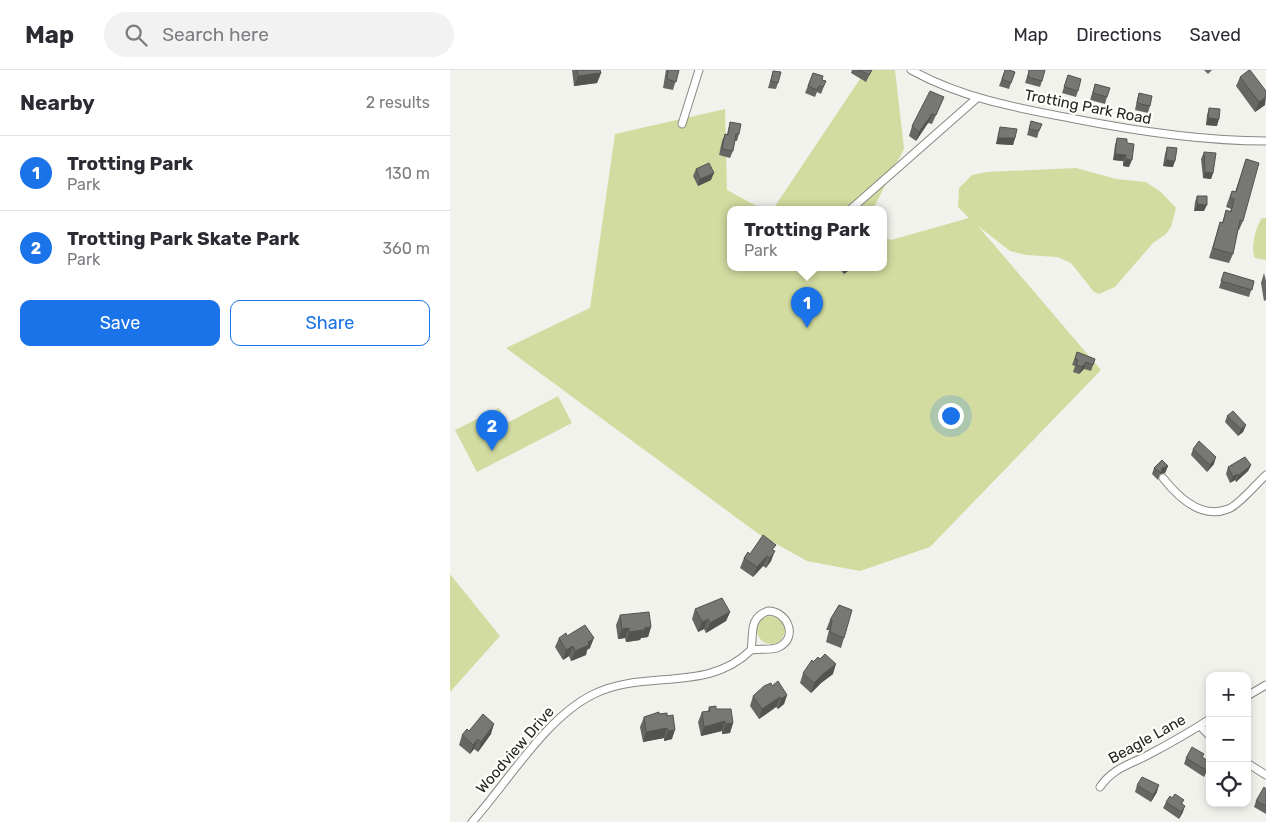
<!DOCTYPE html>
<html lang="en">
<head>
<meta charset="utf-8">
<style>
	:root { --surface:#fff; --page:#f2f2f3; --text:#2b2b33; --muted:#7c7c81; --line:#e1e1e2; --accent:#1a73e8 }
	body { margin:0; font-family:Rubik,sans-serif; background:var(--page); color:var(--text) }
	.controls { position:absolute; right:15px; bottom:15px; display:grid; overflow:hidden; border-radius:10px; box-shadow:0 2px 8px #0003 }
	.controls button { width:45px; height:45px; display:grid; place-items:center; padding:0; border:0; border-bottom:1px solid var(--line); background:var(--surface); color:var(--text); font:25px sans-serif }
	.you { position:absolute; left:500px; top:345px; width:18px; height:18px; margin:-12px; border:4px solid #fff; border-radius:50%; background:#1a73e8; box-shadow:0 0 0 8px #1a73e833 }
	.badge { display:grid; place-items:center; width:32px; height:32px; border-radius:50%; background:var(--accent); color:#fff; font-size:16px; font-weight:700 }
	.pin { position:absolute; translate:-50% -41px; filter:drop-shadow(0 1px 2px #0008) }
	.pin::after { content:''; position:absolute; top:26px; width:18px; height:15px; background:inherit; clip-path:polygon(0 0,100% 0,50% 100%) }
	.popup { position:absolute; left:277px; top:136px; width:160px; height:65px; box-sizing:border-box; display:grid; place-content:center; border-radius:10px; background:var(--surface); filter:drop-shadow(0 1px 4px #0005); font-size:16px; white-space:nowrap; color:var(--muted) }
	.popup b { font-size:19px; color:var(--text) }
	.popup::after { content:''; position:absolute; left:50%; top:100%; margin-left:-10px; border:10px solid transparent; border-top-color:var(--surface) }
	.list { margin:0; padding:0; list-style:none }
	h2 { display:flex; justify-content:space-between; align-items:center; height:65px; margin:0; padding:0 20px; font-size:21px }
	h2 small { font-size:16px; font-weight:400; color:var(--muted) }
	.list li { display:grid; grid-template-columns:32px 1fr auto; gap:15px; align-items:center; box-sizing:border-box; height:75px; padding:0 20px; border-top:1px solid var(--line) }
	.list b { display:block; font-size:19px; white-space:nowrap }
	.list p { margin:0; font-size:16px; white-space:nowrap; color:var(--muted) }
	.list em { font-size:16px; font-style:normal; color:var(--muted) }
	.actions { display:flex; gap:10px; padding:15px 20px }
	.actions a { flex:1; padding:11px 0; border:1px solid var(--accent); border-radius:10px; text-align:center; font-size:18px; color:var(--accent) }
	.actions .main { background:var(--accent); color:#fff }
	.icon { flex:none; width:28px; height:28px; fill:none; stroke:currentColor; stroke-width:2; stroke-linecap:round; stroke-linejoin:round }
	.map { position:relative; flex:none; width:816px; height:752px; overflow:hidden }
	header { display:flex; align-items:center; gap:30px; box-sizing:border-box; height:70px; padding:0 25px; background:var(--surface); border-bottom:1px solid var(--line) }
	header strong { font-size:24px }
	nav { display:flex; gap:28px; margin-inline-start:auto; font-size:18px }
	.search { width:350px; height:45px; background:var(--page); display:flex; align-items:center; gap:12px; box-sizing:border-box; padding:0 18px; border-radius:28px; color:var(--muted); font-size:19px }
	main { display:flex }
	aside { flex:1; background:var(--surface) }
	.map>svg:first-child { display:block }
</style>
</head>
<body>
<header>
<strong>Map</strong>
<div class="search"><svg class="icon" aria-label="search" viewBox="0 0 24 24"><circle cx="10" cy="10" r="6"/><path d="M15 15l6 6"/></svg>Search here</div>
<nav><a>Map</a><a>Directions</a><a>Saved</a></nav>
</header>
<main>
<aside>
<h2>Nearby<small>2 results</small></h2>
<ul class="list">
<li><span class="badge">1</span><div><b>Trotting Park</b><p>Park</p></div><em>130 m</em></li>
<li><span class="badge">2</span><div><b>Trotting Park Skate Park</b><p>Park</p></div><em>360 m</em></li>
</ul>
<div class="actions"><a class="main">Save</a><a>Share</a></div>
</aside>
<div class="map">
<svg width="816" height="752" viewBox="0 0 816 752">
	<rect width="100%" height="100%" fill="#f1f2ec"/>
	<!-- green -->
	<path fill="#d2dca0" d="M416,0H445L454,79L423,139H323Z
		M275,39L277,120L312,139H281V197H433V167L441,170L519,148L508,137L509,118L522,105L536,102L626,98L666,109L696,112L711,122L726,138L721,157L716,164L703,173L665,217L649,224L644,222L621,193L607,187L576,185L560,181L528,156L651,300L480,477L410,501L357,491L310,465L56,278L140,238L165,64Z
		M812,148H816V190L805,188C800,179 806,156 812,148Z
		M108,326L122,353L27,402L5,360L49,338L57,353Z
		M0,504L50,566L0,622Z
		M307 560a14 14 0 1 1 28 0a14 14 0 1 1-28 0Z"/>
	<g fill="none" stroke-linecap="round" stroke-linejoin="round">
		<defs>
			<path id="street" d="M461,0C512,28 563,37 620,48C685,61 750,71 816,71
				M232,54L249,0
				M401,139L527,28
				M713,408C728,427 751,450 778,439C788,436 807,413 816,405
				M318,541C337,541 349,567 329,577C321,581 310,578 301,580C304,564 298,548 318,541Z
				M797,626L816,615
				M750,656L760,666
				M797,693L816,705
				M650,717C663,698 679,695 698,685C719,674 740,662 760,649
				M22,752C58,712 96,647 144,624C195,599 258,623 301,580"/>
		</defs>
		<!-- street casing -->
		<use href="#street" stroke="#888984" stroke-width="9"/>
		<!-- street -->
		<use href="#street" stroke="#fff" stroke-width="7"/>
	</g>
	<!-- wall -->
	<path fill="#666763" d="M122,0H150L151,3L147,13L124,16Z
		M216,0H229L223,20L213,18Z
		M402,0H422L416,12L401,3Z
		M555,0L565,2L559,19L549,16Z
		M579,0H594L592,11L590,17L575,13Z
		M754,0H762L758,4Z
		M323,1L328,13L326,19L318,18Z
		M363,3L372,10L376,11L371,24L367,22L365,27L355,23Z
		M618,5L628,21L626,27L612,23Z
		M790,7L815,35L805,42L786,16Z
		M645,14L657,27L655,34L640,30Z
		M689,23L700,36L698,43L685,40L687,30Z
		M490,36L482,54L478,53L466,71L459,66L462,56Z
		M759,38L767,56L756,55L757,45Z
		M581,51L589,61L587,68L577,65Z
		M280,52L289,64L287,71H285L283,81L280,88L269,85L272,71L275,64H277Z
		M550,57L565,68L563,75L546,74L548,64Z
		M667,68L677,73L679,97L673,96V91L663,90L665,75Z
		M717,77L723,97L713,96L715,84Z
		M754,82L763,103L761,109L753,108L751,89Z
		M796,89L793,151L789,160H788L783,184L779,193L759,188L770,152L772,153L776,140L780,141L781,139L776,137L778,131L782,121L785,122Z
		M246,99L261,110L248,116L243,106Z
		M747,126L754,141H744L745,132Z
		M388,197H403L394,204Z
		M774,202L804,211L799,227L769,218Z
		M814,203L816,211V230L814,231L811,213Z
		M627,282L645,289L641,301L634,299L629,304L623,302L625,296L622,295Z
		M777,346L796,355L793,362L788,366L775,352Z
		M743,379L764,394L757,402L741,385Z
		M801,395L798,401L786,412L785,410L780,413L776,404L778,397Z
		M718,396L715,403L710,404L708,410L702,404L704,398Z
		M323,481L321,491L316,498L313,496L303,507L290,498L294,488L300,484Z
		M389,535L394,568L391,578L376,572L379,560H376L380,550Z
		M245,539L280,542L276,551L256,563L254,559L248,562L242,549Z
		M170,545L201,557L198,567L191,568L190,570L176,572L175,568L168,569L166,555Z
		M117,566L140,578L137,580L136,585L121,591L119,586L113,590L105,577L109,568Z
		M353,603L383,604L371,613L361,623L350,613Z
		M322,616L337,625L334,634L328,639L326,637L309,649L300,636L303,626Z
		M259,637L266,639L283,653L280,663L272,664V661L251,666L248,652L252,642L258,641Z
		M217,643L222,669L214,671V668L193,672L190,657L194,647Z
		M19,661L41,664L28,682L24,679L20,684L9,675L12,665Z
		M736,688H752L758,699L754,707L734,694Z
		M687,715L707,722L701,732L685,722Z
		M816,719V744L804,737L806,731Z
		M722,728L734,730L732,734L733,742L729,749L713,738L716,732Z"/>
	<!-- shaded-wall -->
	<path fill="#535450" d="M151,3L147,13L124,16L128,6Z
		M816,27L815,35L805,42L809,32Z
		M482,44L478,53L466,71L469,62Z
		M758,48L769,49L767,56L756,55Z
		M548,68H565L563,75L546,74Z
		M665,84L676,85L673,91L663,90Z
		M676,89L682,90L679,97L673,96Z
		M716,90L725,91L723,97L713,96Z
		M755,102L763,103L761,109L753,108Z
		M264,103L261,110L248,116L250,109Z
		M747,134L757,135L754,141H744Z
		M396,197H403L394,204Z
		M636,292L634,299L629,304L632,297Z
		M796,355L793,362L788,366L791,359Z
		M766,387L764,394L757,402L760,395Z
		M801,395L798,401L786,412L788,406Z
		M718,396L715,403L710,404L712,398Z
		M787,404L785,410L780,413L783,407Z
		M325,481L321,491L316,498L320,488Z
		M317,486L313,496L303,507L307,497Z
		M280,542L276,551L256,563L260,553Z
		M258,549L254,559L248,562L252,552Z
		M201,557L198,567L191,568L195,558Z
		M179,558L175,568L168,569L172,559Z
		M194,560L190,570L176,572L179,562Z
		M144,568L140,578L137,580L136,585L121,591L125,581Z
		M123,576L119,586L113,590L116,580Z
		M386,594L383,604L371,613L361,623L364,613L374,603Z
		M337,625L334,634L328,639L331,629Z
		M330,627L326,637L309,649L312,639Z
		M275,651L272,661L251,666L254,657Z
		M283,653L280,663L272,664L276,654Z
		M44,654L41,664L28,682L31,672Z
		M217,658L214,668L193,672L196,662Z
		M225,660L222,669L214,671L218,661Z
		M28,669L24,679L20,684L23,675Z
		M709,715L707,722L701,732L703,725Z
		M735,736L733,742L729,749L731,742Z"/>
	<!-- building -->
	<path fill="#777873" stroke="#535450" d="M127,0H150L151,3L128,6Z
		M218,0H229L226,12L217,9Z
		M409,0H422L419,5Z
		M555,0H559L565,2L561,13L552,9Z
		M579,0H595L592,11L578,7Z
		M799,0H800L816,21V27L809,32L790,7Z
		M323,1L331,2L328,13L321,11Z
		M363,3L373,6L372,10L376,11L373,17L369,16L367,20L358,16Z
		M618,5L631,9L628,21L614,17Z
		M645,14L660,18L657,27L643,23Z
		M480,21L494,27L486,45L482,44L469,62L462,56Z
		M689,23L702,26L700,36L687,33Z
		M759,38L770,39L769,49L758,48Z
		M581,51L592,54L589,61L579,59Z
		M280,52L291,54L289,64H286L283,81L272,79L275,64L278,65Z
		M550,57L567,59L565,68H548Z
		M667,68L677,69V73L684,74L682,90L676,89V85L665,84Z
		M717,77L727,78L725,91L716,90Z
		M754,82L766,83L763,103L755,102Z
		M796,89L809,93L793,151L790,150L783,184L763,178L770,152L773,153L776,140L781,142L784,129L780,128L782,121L786,122Z
		M259,93L264,103L250,109L246,99Z
		M747,126H757V135L747,134Z
		M774,202L804,211L802,220L771,211Z
		M627,282L645,289L643,295L636,292L632,297L626,295L628,290L625,289Z
		M783,341L796,355L791,359L777,346Z
		M749,371L766,387L760,395L743,379Z
		M795,387L801,395L788,406L787,404L783,407L778,397Z
		M712,390L718,396L712,398L711,403L704,398Z
		M313,465L326,475L322,480L325,481L320,488L317,486L307,497L294,488L298,482L300,484Z
		M272,528L280,542L260,553L258,549L252,552L245,539Z
		M389,535L402,540L394,568L380,562L382,550H380Z
		M199,542L201,557L195,558L194,560L179,562V558L172,559L170,545Z
		M135,555L144,568L138,572L139,575L125,581L123,576L116,580L109,568L116,563L117,566Z
		M375,584L386,594L374,603L364,613L353,603L362,590L363,592L368,587L370,589Z
		M328,611L337,625L331,629L330,627L312,639L303,626L314,616L321,613L322,616Z
		M266,636V639H281L283,653L276,654L275,651L254,657L252,642L260,641L259,637Z
		M209,642V644L217,643V646L223,645L225,660L218,661L217,658L196,662L194,647Z
		M33,644L44,654L31,672L28,669L23,675L12,665L17,659L19,661Z
		M742,677L754,684L752,687L760,692L756,700L736,688Z
		M692,707L709,715L703,725L687,715Z
		M814,717L816,719V736L806,731Z
		M725,724L734,730L731,733L735,736L731,742L716,732L720,726L722,728Z"/>
	<g text-anchor="middle" dominant-baseline="central" stroke-width="4.5" stroke-linejoin="round" paint-order="stroke">
		<!-- street labels -->
		<g font-size="15" fill="#262725" stroke="#fefff9">
			<text transform="translate(638 37) rotate(11)">Trotting Park Road</text>
			<text transform="translate(697 669) rotate(-29)">Beagle Lane</text>
			<text transform="translate(65 680) rotate(-49)">Woodview Drive</text>
		</g>
	</g>
</svg>
<div class="controls">
<button>+</button>
<button>−</button>
<button><svg class="icon" aria-label="locate" viewBox="0 0 24 24"><circle cx="12" cy="12" r="6"/><path d="M12 2v4M12 18v4M2 12h4M18 12h4"/></svg></button>
</div>
<div class="you"></div>
<div class="pin badge" style="left:357px;top:258px">1</div>
<div class="popup"><b>Trotting Park</b>Park</div>
<div class="pin badge" style="left:42px;top:381px">2</div>
</div>
</main>
</body>
</html>
